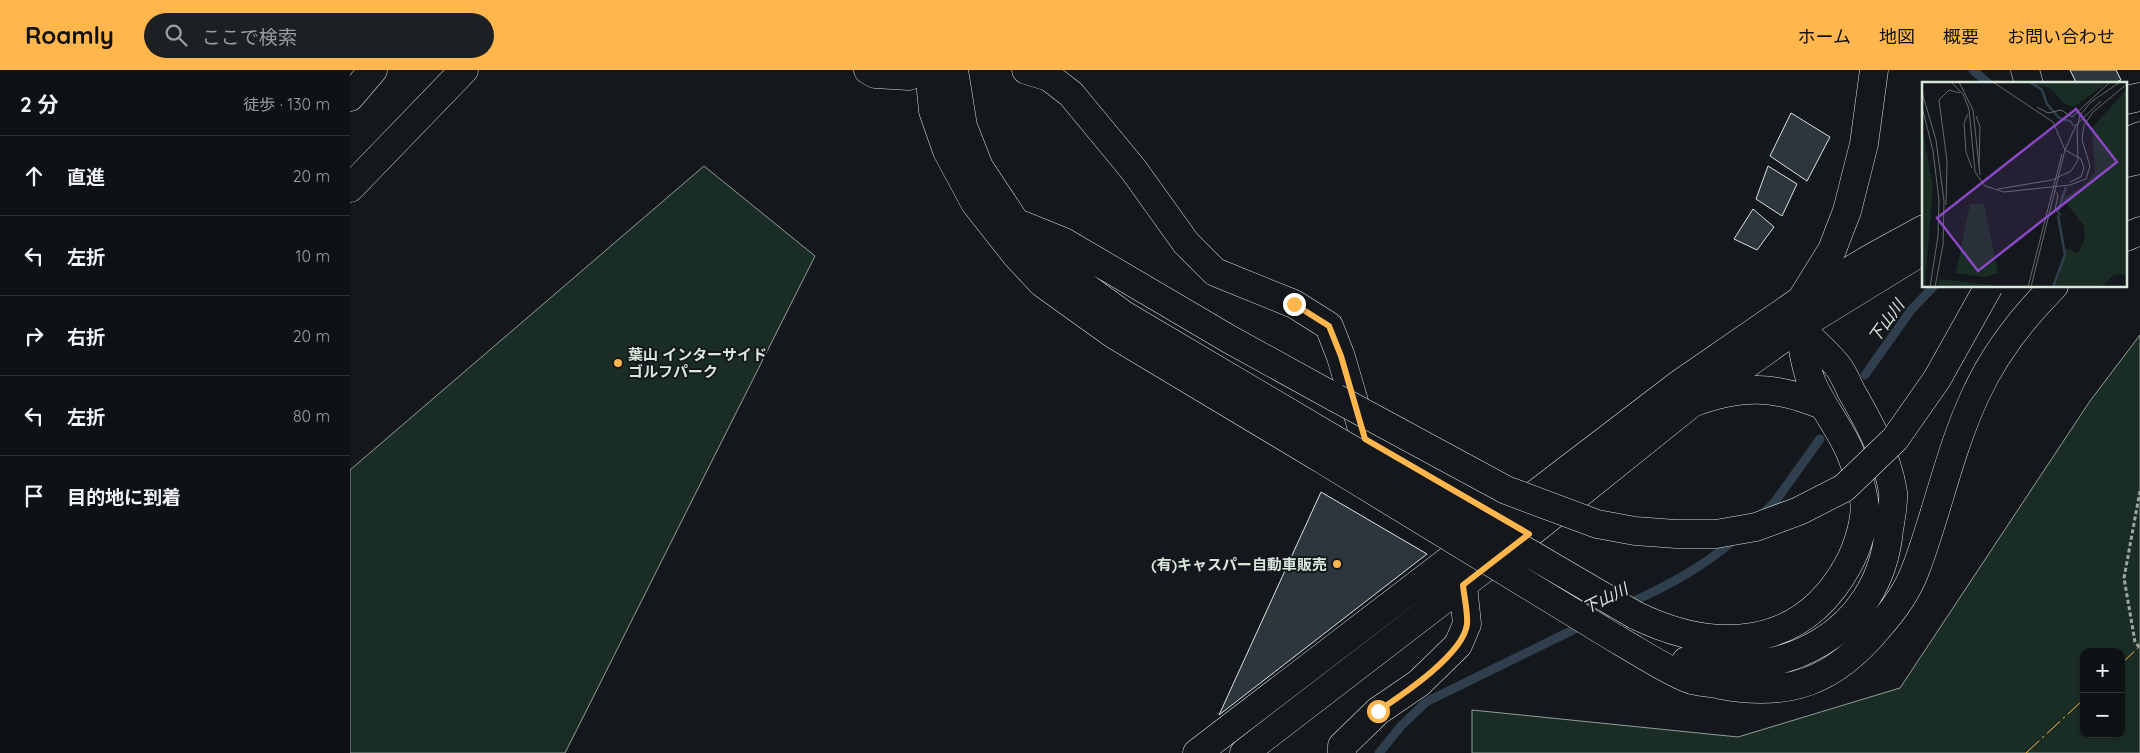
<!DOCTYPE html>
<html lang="ja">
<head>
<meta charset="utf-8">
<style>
	:root { --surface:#0f1215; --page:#1d2022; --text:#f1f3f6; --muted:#9b9ea0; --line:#2f3234; --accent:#ffb74d }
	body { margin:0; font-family:Quicksand,"Noto Sans JP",sans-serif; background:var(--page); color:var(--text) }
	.controls { position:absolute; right:15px; bottom:15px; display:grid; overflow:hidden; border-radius:10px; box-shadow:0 1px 4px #0004 }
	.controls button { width:45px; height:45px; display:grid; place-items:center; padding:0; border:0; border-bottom:1px solid var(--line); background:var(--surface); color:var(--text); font:25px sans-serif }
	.stop { position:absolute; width:15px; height:15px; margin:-11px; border:4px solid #ffb74d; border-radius:50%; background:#fff }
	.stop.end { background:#ffb74d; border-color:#fff; box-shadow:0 1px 5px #0008 }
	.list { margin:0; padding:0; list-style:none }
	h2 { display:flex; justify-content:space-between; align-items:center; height:65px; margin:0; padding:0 20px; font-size:21px }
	h2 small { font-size:16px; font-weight:400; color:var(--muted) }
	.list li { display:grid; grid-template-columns:32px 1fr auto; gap:15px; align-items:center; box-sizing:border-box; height:80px; padding:0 20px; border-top:1px solid var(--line) }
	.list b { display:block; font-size:19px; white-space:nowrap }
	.list em { font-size:16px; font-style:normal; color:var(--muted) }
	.icon { flex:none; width:28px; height:28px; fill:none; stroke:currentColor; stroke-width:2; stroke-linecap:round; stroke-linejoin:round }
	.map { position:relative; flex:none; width:1790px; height:683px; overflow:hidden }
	header { display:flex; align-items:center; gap:30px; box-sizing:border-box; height:70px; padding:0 25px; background:var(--accent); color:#111 }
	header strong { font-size:24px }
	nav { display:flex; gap:28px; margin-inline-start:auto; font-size:18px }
	.search { width:350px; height:45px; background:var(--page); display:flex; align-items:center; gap:12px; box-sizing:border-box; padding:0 18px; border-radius:28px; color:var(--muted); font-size:19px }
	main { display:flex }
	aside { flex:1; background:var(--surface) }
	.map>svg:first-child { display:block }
</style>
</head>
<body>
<header>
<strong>Roamly</strong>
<div class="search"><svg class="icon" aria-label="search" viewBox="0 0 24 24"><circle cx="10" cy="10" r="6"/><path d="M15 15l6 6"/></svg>ここで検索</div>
<nav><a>ホーム</a><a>地図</a><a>概要</a><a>お問い合わせ</a></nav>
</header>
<main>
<aside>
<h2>2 分<small>徒歩 · 130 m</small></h2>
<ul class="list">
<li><svg class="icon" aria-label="ahead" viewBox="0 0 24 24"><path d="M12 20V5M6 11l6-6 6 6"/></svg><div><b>直進</b></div><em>20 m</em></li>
<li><svg class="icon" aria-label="left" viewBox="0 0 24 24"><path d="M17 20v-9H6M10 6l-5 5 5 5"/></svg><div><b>左折</b></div><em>10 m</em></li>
<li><svg class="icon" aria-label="right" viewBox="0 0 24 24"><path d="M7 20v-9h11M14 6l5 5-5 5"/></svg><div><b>右折</b></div><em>20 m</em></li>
<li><svg class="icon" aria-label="left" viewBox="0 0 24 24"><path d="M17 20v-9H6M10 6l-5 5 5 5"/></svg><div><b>左折</b></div><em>80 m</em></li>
<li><svg class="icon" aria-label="arrive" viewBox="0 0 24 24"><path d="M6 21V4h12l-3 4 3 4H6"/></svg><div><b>目的地に到着</b></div></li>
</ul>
</aside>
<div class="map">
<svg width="1790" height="683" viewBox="0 0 1790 683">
	<rect width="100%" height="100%" fill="#14181c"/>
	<!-- green -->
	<path fill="#1a2d24" stroke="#939e99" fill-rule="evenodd" d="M354,96L465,186L215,683H0V400Z
		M1790,265V683H1122V640L1388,667L1550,618L1740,331ZM1734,582H1771V664H1734Z"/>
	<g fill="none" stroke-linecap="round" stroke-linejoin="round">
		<!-- stream -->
		<path stroke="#2f3f4d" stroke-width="9" d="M1623,0L1639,14
			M1515,305L1561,240L1584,216
			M1411,445L1424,433L1470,369
			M1245,549C1293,527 1345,505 1385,469
			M1029,683L1051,656L1076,632L1233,555"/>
	</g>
	<!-- building -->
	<path fill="#2c363c" stroke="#d8e6dc" d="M1720,0H1766L1771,10L1761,14H1727Z
		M1441,43L1480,67L1457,111L1420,86Z
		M1418,96L1447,114L1432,146L1406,129Z
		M1403,139L1424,157L1407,180L1384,169Z
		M971,422L1077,484L869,645Z"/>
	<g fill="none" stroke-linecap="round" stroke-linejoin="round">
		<defs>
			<path id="minor" d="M518,0L525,4L559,6
				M676,0L699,7L721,24L783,99L836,173L865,202L944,234L979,256L991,287L1015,369L1166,457
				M1675,0L1679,14
				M1776,30L1790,27
				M847,683L1328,315L1451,230
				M894,683L1179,464L1342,333L1449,257L1451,230L1482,180L1497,141L1514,74L1524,0
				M992,683V676L1028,641L1069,613L1108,575L1117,554L1113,515"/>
			<path id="highway" d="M579,0L583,41L597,81L625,133L666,185L692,213L763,264L970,388
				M604,0L613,56L629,97L666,153L704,194L774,245L982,368
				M0,27L23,0
				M1776,72L1790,66
				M1776,93L1790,90
				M0,118L114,0
				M672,155L714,172L879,269L986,328
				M1776,167L1790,161
				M1451,230L1521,188L1574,159
				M1449,257L1574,180
				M1342,333C1391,315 1425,315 1474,336
				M1285,545C1365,584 1451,581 1498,495C1507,479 1517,449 1514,430C1511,415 1506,396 1500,382C1490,358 1472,337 1462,313C1454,296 1453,275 1449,257
				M1268,570C1288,581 1322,604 1342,610C1351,612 1362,613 1371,615C1439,628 1484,611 1528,558C1543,541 1557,522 1565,501C1587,444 1599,382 1625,326C1644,284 1672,248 1704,216
				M1336,591C1432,613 1529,564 1539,460C1541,448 1544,433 1543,422C1537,385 1519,352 1501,321C1497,312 1493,302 1486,294C1475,281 1461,269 1449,257"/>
		</defs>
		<!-- minor casing -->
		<use href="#minor" stroke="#d8e6dc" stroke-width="29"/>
		<!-- highway casing -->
		<use href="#highway" stroke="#d8e6dc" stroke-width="29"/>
		<!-- path -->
		<path stroke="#9da8a2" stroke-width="3" stroke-dasharray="4 2.5" stroke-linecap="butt" d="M1790,421L1774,508L1785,572L1790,578"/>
		<!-- minor -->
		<use href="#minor" stroke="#14181c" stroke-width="28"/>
		<!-- highway -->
		<use href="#highway" stroke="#14181c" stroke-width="28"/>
		<defs>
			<path id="highway-bridge" d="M986,328L1156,420L1247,454L1285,461L1326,464H1366L1406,457L1449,441L1494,418L1545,369L1587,309L1639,216
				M982,368L1285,545
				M970,388L1268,570"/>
		</defs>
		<!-- highway-bridge casing -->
		<use href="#highway-bridge" stroke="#d8e6dc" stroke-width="29" stroke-linecap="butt"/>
		<!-- highway-bridge -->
		<use href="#highway-bridge" stroke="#14181c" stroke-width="28"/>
		<!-- power -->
		<path stroke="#ffb74d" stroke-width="1" stroke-dasharray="18 4 2.5 4" stroke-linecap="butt" d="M1771,594L1790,576
			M1676,683L1734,629"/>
	</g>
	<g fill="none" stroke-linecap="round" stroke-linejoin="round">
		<!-- route -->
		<path stroke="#ffb74d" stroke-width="6" d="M944,234L979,256L991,286L1015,369L1179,464L1113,515C1114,527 1118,542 1117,554C1114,584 1052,625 1028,641"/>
	</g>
	<!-- markers -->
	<g fill="#ffb74d" stroke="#14181c" stroke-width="2">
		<circle cx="268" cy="293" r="5"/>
		<circle cx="987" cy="494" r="5"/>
	</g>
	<g text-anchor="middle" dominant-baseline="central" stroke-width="4" stroke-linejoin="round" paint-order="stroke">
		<!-- poi labels -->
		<g font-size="15" font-weight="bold" fill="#d8e6dc" stroke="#14181c" text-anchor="start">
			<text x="278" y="284">葉山 インターサイド<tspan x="278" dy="17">ゴルフパーク</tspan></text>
			<text x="977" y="494" text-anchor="end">(有)キャスパー自動車販売</text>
		</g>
		<!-- water labels -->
		<g font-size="16" font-style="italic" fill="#d8e6dc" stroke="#14181c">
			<text transform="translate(1536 251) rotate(-54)">下山川</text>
			<text transform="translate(1255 528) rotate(-26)">下山川</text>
		</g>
	</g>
	<!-- overview -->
	<g transform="translate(1572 12)">
		<rect width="205" height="205" fill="#14181c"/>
		<path d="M108,0H186L152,25L143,22L127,5L108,3ZM205,7V192L192,193L179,205H129L137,194L144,166L156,171L163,156L162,144L141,117L163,103L173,90L170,46ZM0,46L11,104L3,205H0ZM48,122H62L76,191L62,195L34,191ZM17,197L71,203L73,205H16Z" fill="#1a2d24"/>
		<path fill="none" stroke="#2f3f4d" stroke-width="2.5" d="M108,0L120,8L125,22L137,36L148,39L152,44M136,129L144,105M131,205L143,173L136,133"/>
		<path fill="none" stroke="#626a69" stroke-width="1" d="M29,0L41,12L47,27L53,90L63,104L82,110L148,103L164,97L168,84L160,58L162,43L171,30L205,2M37,0L51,28L58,93M71,0L131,40L143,68L109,205M0,10L14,58L22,119L21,163L13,205M0,25L11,69L17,118L16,154L8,205M115,25L126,31L139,28L150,35L188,0M46,32L42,41L44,70L50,86M54,34L58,45L57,84M143,68L159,77L162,86L159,95L148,100M143,68L154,43L179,19M76,107L130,98L149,89L156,78L155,46L158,33L169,20L198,0M133,109L136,113L133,128L139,133M24,123L25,79L17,18L27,8L38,11M106,205L140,72"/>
		<path fill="#8948c3" fill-opacity="0.15" stroke="#8948c3" stroke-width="2.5" d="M154,27L195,80L56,189L15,136Z"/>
		<rect width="205" height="205" fill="none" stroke="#d8e6dc" stroke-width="2.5"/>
	</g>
</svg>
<div class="controls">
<button>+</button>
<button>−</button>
</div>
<div class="stop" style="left:1028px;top:641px"></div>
<div class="stop end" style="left:944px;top:234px"></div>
</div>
</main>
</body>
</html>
